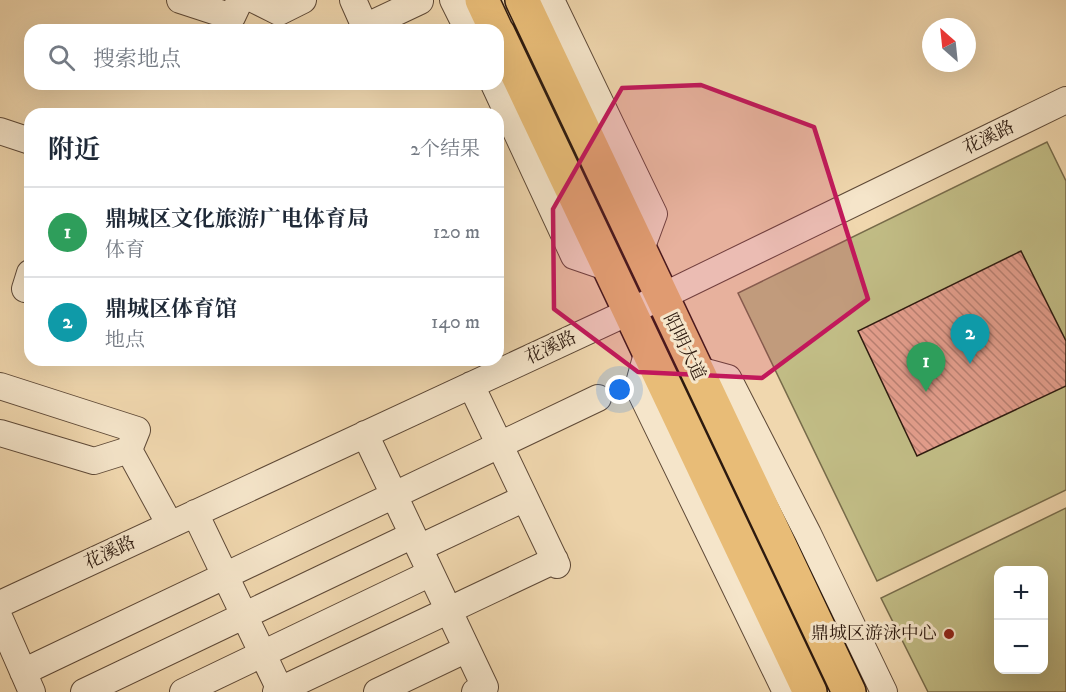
<!DOCTYPE html>
<html lang="zh">
<head>
<meta charset="utf-8">
<style>
	:root { --surface:#fff; --page:#f2f2f3; --text:#1f2937; --muted:#747a83; --line:#e0e1e3; --accent:#2563eb }
	body { margin:0; font-family:"IM FELL DW Pica","Noto Serif SC",serif; background:var(--page); color:var(--text) }
	.controls { position:absolute; right:18px; bottom:18px; display:grid; overflow:hidden; border-radius:12px; box-shadow:0 6px 24px #0002 }
	.controls button { width:54px; height:54px; display:grid; place-items:center; padding:0; border:0; border-bottom:2px solid var(--line); background:var(--surface); color:var(--text); font:30px sans-serif }
	.compass { position:absolute; left:922px; top:18px; width:54px; height:54px; border-radius:50%; background:var(--surface); box-shadow:0 6px 24px #0002; rotate:333deg }
	.you { position:absolute; left:620px; top:390px; width:21px; height:21px; margin:-15px; border:4px solid #fff; border-radius:50%; background:#1a73e8; box-shadow:0 0 0 9px #1a73e833 }
	.badge { display:grid; place-items:center; width:39px; height:39px; border-radius:50%; background:var(--accent); color:#fff; font-size:20px; font-weight:700 }
	.pin { position:absolute; translate:-50% -50px; filter:drop-shadow(0 2px 3px #0008) }
	.pin::after { content:''; position:absolute; top:32px; width:21px; height:18px; background:inherit; clip-path:polygon(0 0,100% 0,50% 100%) }
	.list { margin:0; padding:0; list-style:none }
	h2 { display:flex; justify-content:space-between; align-items:center; height:78px; margin:0; padding:0 24px; font-size:26px }
	h2 small { font-size:20px; font-weight:400; color:var(--muted) }
	.list li { display:grid; grid-template-columns:39px 1fr auto; gap:18px; align-items:center; box-sizing:border-box; height:90px; padding:0 24px; border-top:2px solid var(--line) }
	.list b { display:block; font-size:22px; white-space:nowrap }
	.list p { margin:0; font-size:20px; white-space:nowrap; color:var(--muted) }
	.list em { font-size:20px; font-style:normal; color:var(--muted) }
	.icon { flex:none; width:33px; height:33px; fill:none; stroke:currentColor; stroke-width:2; stroke-linecap:round; stroke-linejoin:round }
	.map { position:relative; flex:none; width:1066px; height:692px; overflow:hidden }
	.search { position:absolute; background:var(--surface); box-shadow:0 6px 24px #0002; left:24px; top:24px; width:480px; height:66px; display:flex; align-items:center; gap:15px; box-sizing:border-box; padding:0 21px; border-radius:18px; color:var(--muted); font-size:22px }
	.panel { position:absolute; background:var(--surface); box-shadow:0 6px 24px #0002; left:24px; top:108px; width:480px; height:258px; border-radius:18px }
	.map>svg:first-child { display:block }
</style>
</head>
<body>
<div class="map">
<svg width="1066" height="692" viewBox="0 0 1066 692">
	<defs>
		<pattern id="building-back-hatch" width="6" height="6" patternUnits="userSpaceOnUse" patternTransform="scale(1.5)"><rect width="6" height="6" fill="#e49e8d"/><path d="M-1 5l2 2M0 0l6 6M5-1l2 2" fill="none" stroke="#b98072"/></pattern>
	</defs>
	<rect width="100%" height="100%" fill="#f0d7ae"/>
	<filter id="stains"><feTurbulence type="fractalNoise" baseFrequency=".00333" numOctaves="4"/><feColorMatrix values="0 0 0 0 .2 0 0 0 0 .09 0 0 0 0 .02 0 0 0 .5 -.17"/></filter>
	<radialGradient id="worn" r=".72"><stop offset=".6" stop-color="#630" stop-opacity="0"/><stop offset="1" stop-color="#630" stop-opacity=".3"/></radialGradient>
	<!-- garden -->
	<path fill="#c1bc85" stroke="#776b4a" stroke-width="1.5" fill-rule="evenodd" d="M1047,142L1066,181V490L877,581L738,293Z
		M1066,508V692H928L881,598ZM998,570H1044V670H998Z"/>
	<!-- building -->
	<path fill="url(#building-back-hatch)" stroke="#2d1a0f" stroke-width="1.5" d="M1021,251L1066,341V386L917,456L858,331Z"/>
	<g fill="none" stroke-linecap="round" stroke-linejoin="round">
		<defs>
			<path id="minor" d="M180,0L232,17L240,0
				M255,0L279,12L303,0
				M353,0L365,27L420,1
				M453,0L468,30
				M551,0L654,214L640,252
				M494,84L574,256L609,268
				M0,131L30,141
				M30,273L25,289L30,290
				M648,350L638,387L786,692
				M695,369L728,378L808,534L884,692
				M471,385L557,565
				M0,386L137,430L129,450L170,525
				M0,433L94,461L129,450
				M365,434L485,687L475,692
				M195,513L281,692
				M419,548L525,498
				M0,604L661,297L1066,100
				M0,619L32,692
				M23,672L598,398
				M84,692L413,535
				M183,692L431,573
				M276,692L555,560
				M377,692L467,649"/>
			<path id="major" d="M482,0L496,30
				M522,0L849,692
				M498,33L810,692"/>
		</defs>
		<!-- minor casing -->
		<use href="#minor" stroke="#5e4937" stroke-width="28"/>
		<!-- major casing -->
		<use href="#major" stroke="#2d1a0f" stroke-width="36"/>
		<!-- minor -->
		<use href="#minor" stroke="#f5e5ca" stroke-width="26"/>
		<!-- major -->
		<use href="#major" stroke="#e8bc77" stroke-width="33"/>
	</g>
	<!-- marked area -->
	<path fill="#c2185b" fill-opacity="0.2" stroke="#c2185b" stroke-width="4.5" stroke-linejoin="round" d="M701,85L814,127L868,299L762,378L638,372L554,309L553,209L622,88Z"/>
	<!-- markers -->
	<circle fill="#8f2418" stroke="#f5e5ca" stroke-width="2" cx="949" cy="634" r="6"/>
	<g text-anchor="middle" dominant-baseline="central" stroke-width="6" stroke-linejoin="round" paint-order="stroke">
		<!-- street labels -->
		<g font-size="18" fill="#2d1a0f" stroke="#f5e5ca">
			<text transform="translate(989 138) rotate(-26)">花溪路</text>
			<text transform="translate(684 347) rotate(64)">阳明大道</text>
			<text transform="translate(551 348) rotate(-25)">花溪路</text>
			<text transform="translate(110 553) rotate(-25)">花溪路</text>
		</g>
		<!-- poi labels -->
		<g font-size="18" fill="#2d1a0f" stroke="#f5e5ca" text-anchor="end">
			<text x="937" y="634">鼎城区游泳中心</text>
		</g>
	</g>
	<rect width="100%" height="100%" filter="url(#stains)"/>
	<rect width="100%" height="100%" fill="url(#worn)"/>
</svg>
<div class="controls">
<button>+</button>
<button>−</button>
</div>
<svg class="compass" viewBox="-18 -18 36 36"><path d="M0-13l5 13h-10z" fill="#e53935"/><path d="M0 13l5-13h-10z" fill="#747a83"/></svg>
<div class="you"></div>
<div class="pin badge" style="left:926px;top:392px;background:#2e9e5b">1</div>
<div class="pin badge" style="left:970px;top:364px;background:#0f9aa8">2</div>
<div class="search"><svg class="icon" aria-label="search" viewBox="0 0 24 24"><circle cx="10" cy="10" r="6"/><path d="M15 15l6 6"/></svg>搜索地点</div>
<section class="panel">
<h2>附近<small>2个结果</small></h2>
<ul class="list">
<li><span class="badge" style="background:#2e9e5b">1</span><div><b>鼎城区文化旅游广电体育局</b><p>体育</p></div><em>120 m</em></li>
<li><span class="badge" style="background:#0f9aa8">2</span><div><b>鼎城区体育馆</b><p>地点</p></div><em>140 m</em></li>
</ul>
</section>
</div>
</body>
</html>
